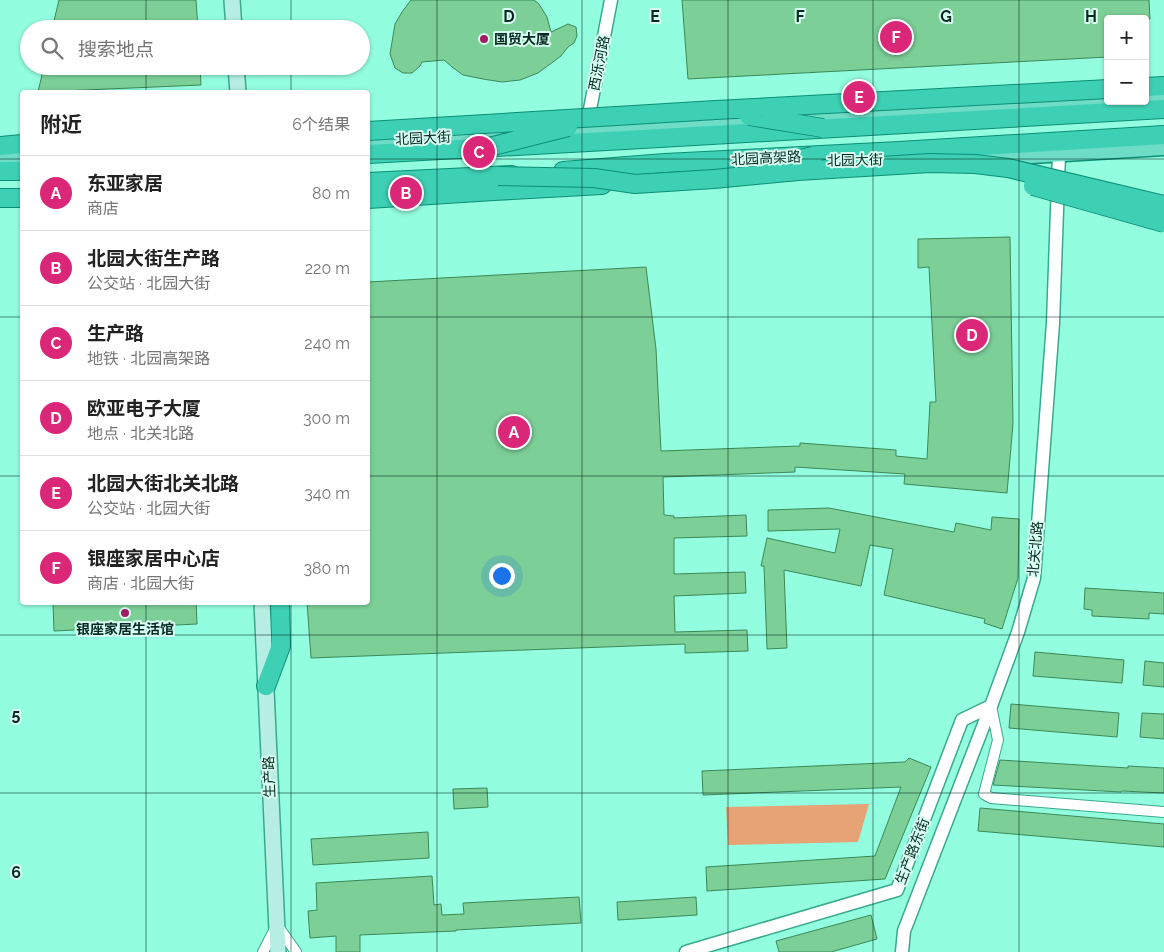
<!DOCTYPE html>
<html lang="zh">
<head>
<meta charset="utf-8">
<style>
	:root { --surface:#fff; --page:#f6f6f6; --text:#222; --muted:#767676; --line:#e0e0e0; --accent:#db2777 }
	body { margin:0; font-family:Raleway,"Noto Sans SC",sans-serif; background:var(--page); color:var(--text) }
	.controls { position:absolute; right:15px; top:15px; display:grid; overflow:hidden; border-radius:5px; box-shadow:0 1px 4px #0004 }
	.controls button { width:45px; height:45px; display:grid; place-items:center; padding:0; border:0; border-bottom:1px solid var(--line); background:var(--surface); color:var(--text); font:25px sans-serif }
	.you { position:absolute; left:501px; top:575px; width:18px; height:18px; margin:-12px; border:4px solid #fff; border-radius:50%; background:#1a73e8; box-shadow:0 0 0 8px #1a73e833 }
	.badge { display:grid; place-items:center; width:32px; height:32px; border-radius:50%; background:var(--accent); color:#fff; font-size:16px; font-weight:700 }
	.pin { position:absolute; translate:-50% -50%; border:2px solid #fff; box-shadow:0 1px 5px #0006 }
	.list { margin:0; padding:0; list-style:none }
	h2 { display:flex; justify-content:space-between; align-items:center; height:65px; margin:0; padding:0 20px; font-size:21px }
	h2 small { font-size:16px; font-weight:400; color:var(--muted) }
	.list li { display:grid; grid-template-columns:32px 1fr auto; gap:15px; align-items:center; box-sizing:border-box; height:75px; padding:0 20px; border-top:1px solid var(--line) }
	.list b { display:block; font-size:19px; white-space:nowrap }
	.list p { margin:0; font-size:16px; white-space:nowrap; color:var(--muted) }
	.list em { font-size:16px; font-style:normal; color:var(--muted) }
	.icon { flex:none; width:28px; height:28px; fill:none; stroke:currentColor; stroke-width:2; stroke-linecap:round; stroke-linejoin:round }
	.map { position:relative; flex:none; width:1164px; height:952px; overflow:hidden }
	.search { position:absolute; background:var(--surface); box-shadow:0 1px 4px #0004; left:20px; top:20px; width:350px; height:55px; display:flex; align-items:center; gap:12px; box-sizing:border-box; padding:0 18px; border-radius:28px; color:var(--muted); font-size:19px }
	.panel { position:absolute; background:var(--surface); box-shadow:0 1px 4px #0004; left:20px; top:90px; width:350px; height:515px; border-radius:5px }
	.map>svg:first-child { display:block }
</style>
</head>
<body>
<div class="map">
<svg width="1164" height="952" viewBox="0 0 1164 952">
	<rect width="100%" height="100%" fill="#93fddf"/>
	<!-- green -->
	<path fill="#e7a275" d="M869,804L858,842L728,845L726,807Z"/>
	<!-- building -->
	<path fill="#7ccf97" stroke="#3b8958" d="M59,0H196L198,29H52Z
		M411,0H534L539,4L547,17L551,32L568,24L576,27L577,36L574,43L568,47L561,56L538,73L520,80L502,82L483,79L463,75L452,67L444,60L422,62L420,66L412,73H403L395,68L390,54L395,24L402,12Z
		M682,0H1149L1150,19H1108V57L688,79Z
		M44,66H200L201,85L38,92Z
		M1010,237L1013,424L1007,493L904,484L905,474L795,467V472L663,477L664,515L674,516V518L746,515L747,536L674,538V574L745,572L746,593L674,596L675,632L747,630L748,651L685,653V644L311,658L307,602H368V282L646,267L656,349L661,451L800,446V443L896,450V456L927,459L930,402H936L929,267L918,268V239Z
		M829,508L954,532L956,523L991,530L992,517L1019,519L1018,578L1002,629L984,623L985,619L884,595L893,549L870,545L861,586L784,570L787,648L767,649L764,566H761L767,538L835,553L840,529L768,531V510Z
		M1085,588L1164,593V614L1149,613V619L1092,616V610L1084,609Z
		M53,602H196L197,624L54,631Z
		M1035,652L1124,660L1122,683L1033,676Z
		M1145,661L1164,663V687L1143,685Z
		M1011,704L1119,713L1117,737L1009,728Z
		M1142,713L1164,714V739L1140,737Z
		M909,758L931,767L885,879L707,891L706,867L875,856L901,787L703,795L702,771L905,762Z
		M1000,760L1128,768V766L1164,768V793L1122,791L1121,792L993,785Z
		M487,788L488,807L454,809L453,789Z
		M980,808L1164,824V847L978,831Z
		M428,832L429,858L313,865L311,839Z
		M432,876L434,905L441,904L442,915L464,914L463,903L579,897L581,923L456,930V931L360,935V952H336V936L310,938L308,911L317,910L316,883Z
		M696,897L697,915L618,920L617,902Z
		M871,915L877,939L831,952H779L776,941Z"/>
	<g fill="none" stroke-linecap="round" stroke-linejoin="round">
		<defs>
			<path id="minor" d="M991,706L998,740L984,794L991,798L1164,812
				M263,952L277,925L296,952"/>
			<path id="tertiary" d="M587,125L611,0
				M686,952L897,890L962,720L991,706
				M902,952L904,931L991,706L1018,632L1034,578L1053,323L1059,154"/>
			<path id="secondary" d="M232,0L234,29
				M236,66L238,92
				M262,602L278,952"/>
			<path id="primary" d="M1145,97L1164,96
				M556,129L587,126L709,121L1108,99
				M368,140L529,132
				M0,157L22,156
				M971,158L1000,157L1164,147"/>
			<path id="trunk" d="M1145,87L1164,86
				M0,146L22,144
				M368,154L625,140L1164,109
				M0,171H22
				M563,171L665,163L899,151L1164,135
				M368,182L512,175
				M0,198H22
				M368,199L494,191L602,185
				M266,686L281,646L280,602"/>
		</defs>
		<!-- minor casing -->
		<use href="#minor" stroke="#39a98e" stroke-width="12"/>
		<!-- tertiary casing -->
		<use href="#tertiary" stroke="#39a98e" stroke-width="15"/>
		<!-- secondary casing -->
		<use href="#secondary" stroke="#39a98e" stroke-width="18"/>
		<!-- primary casing -->
		<use href="#primary" stroke="#0b8f75" stroke-width="19"/>
		<!-- trunk casing -->
		<use href="#trunk" stroke="#0b8f75" stroke-width="20"/>
		<!-- minor -->
		<use href="#minor" stroke="#fff" stroke-width="10"/>
		<!-- tertiary -->
		<use href="#tertiary" stroke="#fff" stroke-width="12"/>
		<!-- secondary -->
		<use href="#secondary" stroke="#b7eee3" stroke-width="15"/>
		<!-- primary -->
		<use href="#primary" stroke="#6edcc7" stroke-width="16"/>
		<!-- trunk -->
		<use href="#trunk" stroke="#3ed0b4" stroke-width="18"/>
		<defs>
			<path id="trunk-bridge" d="M749,116L823,128
				M368,131L716,110L1108,89
				M485,148L568,127
				M778,164L813,156
				M498,176L594,178L635,184L714,179L798,171L930,163L975,164L1008,168L1164,205
				M1033,186L1164,223"/>
		</defs>
		<!-- trunk-bridge casing -->
		<use href="#trunk-bridge" stroke="#0b8f75" stroke-width="20" stroke-linecap="butt"/>
		<!-- trunk-bridge -->
		<use href="#trunk-bridge" stroke="#3ed0b4" stroke-width="18"/>
	</g>
	<!-- grid -->
	<path fill="none" stroke="#062a21" stroke-width="1" stroke-opacity="0.55" d="M146,0V29M291,0V29M437,0V952M582,0V952M728,0V952M873,0V952M1019,0V952M146,66V92M291,66V92M0,159H22M368,159H1164M0,317H22M368,317H1164M0,476H22M368,476H1164M146,602V952M291,602V952M0,635H1164M0,793H1164"/>
	<!-- markers -->
	<g fill="#a31b65" stroke="#d6fdf0" stroke-width="2">
		<circle cx="484" cy="39" r="5"/>
		<circle cx="125" cy="613" r="5"/>
	</g>
	<g text-anchor="middle" dominant-baseline="central" stroke-width="4" stroke-linejoin="round" paint-order="stroke">
		<!-- poi labels -->
		<g font-size="14" font-weight="bold" fill="#062a21" stroke="#d6fdf0" text-anchor="start">
			<text x="494" y="39">国贸大厦</text>
			<text x="125" y="629" text-anchor="middle">银座家居生活馆</text>
		</g>
		<!-- street labels -->
		<g font-size="14" fill="#062a21" stroke="#d6fdf0">
			<text transform="translate(599 63) rotate(-79)">西泺河路</text>
			<text transform="translate(423 138) rotate(-3)">北园大街</text>
			<text transform="translate(766 158) rotate(-3)">北园高架路</text>
			<text transform="translate(855 160) rotate(-1)">北园大街</text>
			<text transform="translate(1035 549) rotate(-85)">北关北路</text>
			<text transform="translate(269 777) rotate(-92)">生产路</text>
			<text transform="translate(912 851) rotate(-69)">生产路东街</text>
		</g>
	</g>
	<g font-size="16" text-anchor="middle" font-weight="bold" fill="#062a21" stroke="#d6fdf0" stroke-width="4" stroke-linejoin="round" paint-order="stroke">
		<text x="509" y="22">D</text>
		<text x="655" y="22">E</text>
		<text x="800" y="22">F</text>
		<text x="946" y="22">G</text>
		<text x="1091" y="22">H</text>
		<text x="16" y="720">5</text>
		<text x="16" y="878">6</text>
	</g>
</svg>
<div class="controls">
<button>+</button>
<button>−</button>
</div>
<div class="you"></div>
<div class="pin badge" style="left:514px;top:432px">A</div>
<div class="pin badge" style="left:406px;top:193px">B</div>
<div class="pin badge" style="left:479px;top:152px">C</div>
<div class="pin badge" style="left:972px;top:335px">D</div>
<div class="pin badge" style="left:859px;top:97px">E</div>
<div class="pin badge" style="left:896px;top:37px">F</div>
<div class="search"><svg class="icon" aria-label="search" viewBox="0 0 24 24"><circle cx="10" cy="10" r="6"/><path d="M15 15l6 6"/></svg>搜索地点</div>
<section class="panel">
<h2>附近<small>6个结果</small></h2>
<ul class="list">
<li><span class="badge">A</span><div><b>东亚家居</b><p>商店</p></div><em>80 m</em></li>
<li><span class="badge">B</span><div><b>北园大街生产路</b><p>公交站 · 北园大街</p></div><em>220 m</em></li>
<li><span class="badge">C</span><div><b>生产路</b><p>地铁 · 北园高架路</p></div><em>240 m</em></li>
<li><span class="badge">D</span><div><b>欧亚电子大厦</b><p>地点 · 北关北路</p></div><em>300 m</em></li>
<li><span class="badge">E</span><div><b>北园大街北关北路</b><p>公交站 · 北园大街</p></div><em>340 m</em></li>
<li><span class="badge">F</span><div><b>银座家居中心店</b><p>商店 · 北园大街</p></div><em>380 m</em></li>
</ul>
</section>
</div>
</body>
</html>
